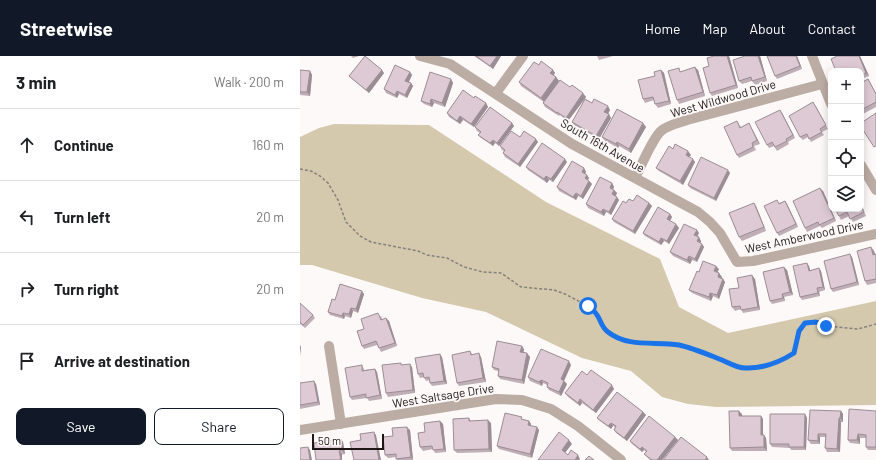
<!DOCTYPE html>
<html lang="en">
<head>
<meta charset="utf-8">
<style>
	:root { --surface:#fff; --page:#f6f6f6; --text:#202124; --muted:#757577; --line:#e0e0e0; --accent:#111827 }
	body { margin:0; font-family:Barlow,sans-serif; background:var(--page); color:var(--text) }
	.controls { position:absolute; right:12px; top:12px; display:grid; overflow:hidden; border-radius:8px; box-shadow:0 2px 10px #0003 }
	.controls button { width:36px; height:36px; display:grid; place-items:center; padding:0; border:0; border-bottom:1px solid var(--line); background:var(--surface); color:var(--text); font:20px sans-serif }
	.scale { position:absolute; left:12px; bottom:10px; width:72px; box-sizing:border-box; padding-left:4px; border:2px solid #1e1716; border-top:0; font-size:11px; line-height:14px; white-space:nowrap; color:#1e1716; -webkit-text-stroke:3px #fef9f9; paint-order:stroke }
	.stop { position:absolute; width:12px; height:12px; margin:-9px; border:3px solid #1a73e8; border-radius:50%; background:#fff }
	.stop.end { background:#1a73e8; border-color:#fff; box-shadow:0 1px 4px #0008 }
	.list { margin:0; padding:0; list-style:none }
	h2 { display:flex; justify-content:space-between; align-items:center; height:52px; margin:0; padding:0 16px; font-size:17px }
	h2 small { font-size:13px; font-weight:400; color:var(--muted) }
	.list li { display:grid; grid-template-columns:26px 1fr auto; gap:12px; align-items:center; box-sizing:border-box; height:72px; padding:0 16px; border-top:1px solid var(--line) }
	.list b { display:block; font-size:15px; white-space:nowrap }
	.list em { font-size:13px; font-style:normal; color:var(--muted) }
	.actions { display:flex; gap:8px; padding:12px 16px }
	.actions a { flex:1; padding:9px 0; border:1px solid var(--accent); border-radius:8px; text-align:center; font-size:14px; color:var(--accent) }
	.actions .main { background:var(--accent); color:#fff }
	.icon { flex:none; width:22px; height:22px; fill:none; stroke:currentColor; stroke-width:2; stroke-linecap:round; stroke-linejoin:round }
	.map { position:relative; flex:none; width:576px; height:404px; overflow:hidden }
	header { display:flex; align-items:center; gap:24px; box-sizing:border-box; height:56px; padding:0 20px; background:var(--accent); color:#fff }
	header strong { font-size:19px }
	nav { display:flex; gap:22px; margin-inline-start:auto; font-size:14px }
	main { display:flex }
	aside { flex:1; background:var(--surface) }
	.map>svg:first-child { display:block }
</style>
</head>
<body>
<header>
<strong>Streetwise</strong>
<nav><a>Home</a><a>Map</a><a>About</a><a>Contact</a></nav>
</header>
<main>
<aside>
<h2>3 min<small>Walk · 200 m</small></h2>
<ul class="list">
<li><svg class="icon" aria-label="ahead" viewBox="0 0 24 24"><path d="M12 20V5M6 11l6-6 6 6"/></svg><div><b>Continue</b></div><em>160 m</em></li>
<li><svg class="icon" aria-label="left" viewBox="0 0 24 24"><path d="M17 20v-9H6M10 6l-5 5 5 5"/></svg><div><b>Turn left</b></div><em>20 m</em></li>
<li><svg class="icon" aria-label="right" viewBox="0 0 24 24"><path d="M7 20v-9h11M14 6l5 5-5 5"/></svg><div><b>Turn right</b></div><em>20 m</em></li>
<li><svg class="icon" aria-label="arrive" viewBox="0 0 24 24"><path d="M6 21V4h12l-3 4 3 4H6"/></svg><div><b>Arrive at destination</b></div></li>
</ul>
<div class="actions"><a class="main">Save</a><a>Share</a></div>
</aside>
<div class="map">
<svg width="576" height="404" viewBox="0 0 576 404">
	<rect width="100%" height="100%" fill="#fef9f9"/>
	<!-- green -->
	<path fill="#d4c9ad" d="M34,68L129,69L246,146L360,203L379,251L428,277L576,245V349L416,351L388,348L362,341L331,315L282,302L186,256L122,242L12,209H0V81L19,72Z"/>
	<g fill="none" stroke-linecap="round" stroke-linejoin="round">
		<!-- path -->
		<path stroke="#86807f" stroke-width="1.5" stroke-dasharray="3 2" stroke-linecap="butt" d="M0,113L11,115L20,120L28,127L38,144L46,166L60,180L71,186L118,195L127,199L147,202L164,211L183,216L201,217L221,231L254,234L265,238L288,250L297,259L301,269L308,277L327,285L340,287L380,289L421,304L434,310L447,313L473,308L486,302L494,297L499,275L505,267L516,266L526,270L558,273L576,268"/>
		<!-- street -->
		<path stroke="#bcada4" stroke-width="10" d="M120,0L150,8L272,88L398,156L410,166L420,177L437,206L453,205L576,178
			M512,0L531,48
			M196,37L223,0
			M561,109L576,134
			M335,122C341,111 352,83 361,75C368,69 379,67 387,64L522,28
			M29,290L41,368
			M0,374L196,343L222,344L251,353L278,370L321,404"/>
	</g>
	<!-- wall -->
	<path fill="#bfaeb6" d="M51,0H59L53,2Z
		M174,0H201L193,13Z
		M297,0H313L299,4Z
		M414,0H429L438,32L412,40L410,37L409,10Z
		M460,0L467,25L455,29L452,25L442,28L439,25Z
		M467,0H497L502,13L477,23L475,20Z
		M537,0H560L569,20L561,23V15Z
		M239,9L253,14L255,17L253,19L256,21L259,25L244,46L221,30L219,26Z
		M0,14L10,15L12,19L10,40L0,39Z
		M361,14L364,17L371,48L358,52L355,48L354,44L345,47L343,43L355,20Z
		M398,14L405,40L379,48L377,44L381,15Z
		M110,16L112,19L108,26L111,27L113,30L107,42L99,38L97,42L86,37L84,33Z
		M84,17L69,37L52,23L49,20Z
		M151,23L153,27L145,51L134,47L132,51L124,48L121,45Z
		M568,23L576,37V51L561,59V27Z
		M270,31L286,41L268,65L260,59L259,60L245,51L243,47Z
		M186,47L188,51L174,71L163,64L160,68L149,61L147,57Z
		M292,47L310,54L308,58L311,62L299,83L274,69L272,66Z
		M516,50L528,73L522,76L524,79L511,86L508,81L503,84L500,81Z
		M482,57L495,82L488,86L489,88L477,95L474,90L469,92L467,89Z
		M437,65L441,71L449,67L451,71L460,88L454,90L456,94L439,102L437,99Z
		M212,67L214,70L199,90L195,87L193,90L181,82L178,79L180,77L177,75L175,71Z
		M346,71L331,97L319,90L318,92L304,84L302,81Z
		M220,81L238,86L220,111L205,101L203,97L204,95L202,94L200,90Z
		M373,93L391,99L389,101L395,106L383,129L359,115L356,112Z
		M267,106L253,126L249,124L247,127L228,114L226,111Z
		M284,112L286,116L285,118L289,122L288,124L292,128L283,143L278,140L276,144L259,135L257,131Z
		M430,117L416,145L390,132L388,129Z
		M312,127L314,131L313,133L317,137L315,140L319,144L311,159L306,156L304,160L288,152L286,148Z
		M523,135L536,165L522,172L520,170L507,176L505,172Z
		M333,145L349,147L352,150L335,178L314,166L312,163Z
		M485,145L487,148L498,171L479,180L477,177L479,147Z
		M561,148L566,160L553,166L549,160L541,164L539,160Z
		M456,150L466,175L442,185L439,181Z
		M370,158L372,161L370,165L379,172L369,188L364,185L361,189L345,180L343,177Z
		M399,177L397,181L401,185L400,187L402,188L404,191L397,206L392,204L390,208L373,200L370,196Z
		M574,195L575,199L576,198V227L567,229L565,225Z
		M552,201L559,229L533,236L531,233Z
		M509,210L510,214L521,215L525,234L519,236L520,240L502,244L500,241Z
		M419,213L417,216L422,221L421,222L423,223L425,226L419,243L413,240L411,245L392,237L389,234L399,216Z
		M487,214L493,239L484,241L485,245L472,248L470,245Z
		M455,223L460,254L443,257L441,253L435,255L432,251L439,232Z
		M64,238L58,257L53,255L51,262L45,260L44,263L30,259L28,256L35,244Z
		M0,247L13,259L15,262L5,272L0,268Z
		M81,260L82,263L89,265L97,290L81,296L79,292L77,289L64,293L62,290L64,273Z
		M224,293L223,297L230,301L224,328L200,323L198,320V315L194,314L192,311Z
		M170,295L172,298L181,301L186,326L159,330L157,327Z
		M142,301L147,328L132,330L130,327V324L126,325L124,321L120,322L118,318Z
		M62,309L64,313V314L75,313L77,316L82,343L69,345L67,342L52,344L50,341Z
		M103,309L112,311L115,337L88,341L86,337Z
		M271,309L264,325L267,328L261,340L249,334L247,331V329L243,327L242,330L230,325L228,321Z
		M287,319L314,333L296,357L282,347L280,350L268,341L265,337Z
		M0,327L16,328L20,349L0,353Z
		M541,355L543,358V366H541L540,396H527L525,392V381H520V388H511L508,384Z
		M576,355V394H568L566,391V382H560V388L550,387L548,384Z
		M343,356L346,359L327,385L316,377L314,374L315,371L313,370L311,373L300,365L297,362Z
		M442,358V360H461L463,363V379L466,382L467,395H432L430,392Z
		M505,358L507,362L506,394H491L490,392L472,391L470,388Z
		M169,362L171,365L191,367L192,396L157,397L154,394Z
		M223,363L229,365L231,368V370L239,374L232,402L199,393L197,390Z
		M140,365L143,368L146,396L135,397L133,393L123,395L120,391L125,376Z
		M110,374L113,404H97L96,401L88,402L85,399L93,380Z
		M375,381L378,384L362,404H350L344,398L346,396L344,394L342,396L332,388L330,385Z
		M41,383L43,386L45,398L16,404Z"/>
	<!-- shaded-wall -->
	<path fill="#9b8d94" d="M197,0H201L193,13L190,10Z
		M427,0H429L438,32L436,29Z
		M458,0H460L467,25L465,21Z
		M496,0H497L502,13L500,10Z
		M559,0H560L569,20L566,17Z
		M395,11L398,14L405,40L403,36Z
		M82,14L84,17L69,37L66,34Z
		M253,14L255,17L253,20L250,17Z
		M361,14L364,17L371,48L369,45Z
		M10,15L12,19L10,40L7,36Z
		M110,16L112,19L108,28L105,25Z
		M256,21L259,25L244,46L241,42Z
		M151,23L153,27L145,51L142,47Z
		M111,27L113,30L107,42L105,39Z
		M97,35L99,38L97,42L95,39Z
		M283,37L286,41L268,65L266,62Z
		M131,43L134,47L132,51L130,48Z
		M186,47L188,51L174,71L171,68Z
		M308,50L310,54L307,59L304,56Z
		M480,54L482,57L495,82L493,79Z
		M309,58L311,62L299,83L296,80Z
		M160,60L163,64L160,68L157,65Z
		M212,67L214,70L199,90L197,87Z
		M343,67L346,71L331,97L329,93Z
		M449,67L451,71L460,88L457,84Z
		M236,83L238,86L220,111L218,108Z
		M193,84L195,87L193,90L190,87Z
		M317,86L319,90L318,92L316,88Z
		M388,95L391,99L388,102L386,99Z
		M265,103L267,106L253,126L251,123Z
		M393,103L395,106L383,129L380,125Z
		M284,112L286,116L284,119L282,116Z
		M428,114L430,117L416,145L414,142Z
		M287,119L289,122L287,125L285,122Z
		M246,120L249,124L247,127L244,123Z
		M289,125L292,128L283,143L281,140Z
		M312,127L314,131L312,135L310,132Z
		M520,132L523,135L536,165L534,162Z
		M314,134L317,137L315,142L312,138Z
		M276,137L278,140L276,144L273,141Z
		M317,141L319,144L311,159L309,156Z
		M485,145L487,148L498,171L496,168Z
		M349,147L352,150L335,178L333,175Z
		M454,147L456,150L466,175L464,171Z
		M303,153L306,156L304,160L301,156Z
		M370,158L372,161L369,166L367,163Z
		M376,168L379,172L369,188L367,185Z
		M397,174L399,177L396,182L394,179Z
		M399,181L401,185L400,189L397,185Z
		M361,182L364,185L361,189L359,186Z
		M402,188L404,191L397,206L395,203Z
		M571,191L574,195L576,202L573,199Z
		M550,198L552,201L559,229L557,226Z
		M389,200L392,204L390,208L387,204Z
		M507,207L509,210L511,218L509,215Z
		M416,210L419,213L416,219L414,215Z
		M484,211L487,214L493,239L490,236Z
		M519,212L521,215L525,234L523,231Z
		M419,217L422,221L420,225L418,221Z
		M452,219L455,223L460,254L458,251Z
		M423,223L425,226L419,243L417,239Z
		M517,232L519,236L520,240L518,237Z
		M62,235L64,238L58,257L56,253Z
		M410,237L413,240L411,245L409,241Z
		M482,238L484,241L485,245L483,242Z
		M51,252L53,255L51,262L49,258Z
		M43,257L45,260L44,263L42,260Z
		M86,262L89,265L97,290L95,287Z
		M0,289L1,291L0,300Z
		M222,290L224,293L223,299L220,296Z
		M179,297L181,301L186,326L183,322Z
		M227,297L230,301L224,328L222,324Z
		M140,298L142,301L147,328L144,325Z
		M269,305L271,309L263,327L261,323Z
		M110,308L112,311L115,337L113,334Z
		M75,313L77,316L82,343L80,339Z
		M241,324L243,327L242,330L239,326Z
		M14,325L16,328L20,349L18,346Z
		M264,325L267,328L261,340L259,336Z
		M312,329L314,333L296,357L293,354Z
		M280,343L282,347L280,350L278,347Z
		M439,355L442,358V363L439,360Z
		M541,355L543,358V366L540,362Z
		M343,356L346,359L327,385L324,382Z
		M505,358L507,362L506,394L504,391Z
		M461,360L463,363V382L461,379Z
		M539,362L541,366L540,396L537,393Z
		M188,364L191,367L192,396L189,393Z
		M140,365L143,368L146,396L144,393Z
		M229,365L231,368L230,372L228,369Z
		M311,367L313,370L311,373L308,370Z
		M107,371L110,374L113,404L111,401Z
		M237,371L239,374L232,402L230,398Z
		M74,376L76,379L81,404H79Z
		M518,378L520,381V388L518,385Z
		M558,378L560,382V388L557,384Z
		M464,379L466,382L467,395L464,391Z
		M375,381L378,384L362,404H357Z
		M41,383L43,386L45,398L42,394Z
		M269,384L272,388L265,397L262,394Z
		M8,391L10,394L12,404H10Z
		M342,391L344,394L342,396L340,393Z
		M39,395L42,398V404H41Z
		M278,399L280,403L279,404H275Z
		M407,401L409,404H405Z"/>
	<!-- building -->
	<path fill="#decad4" stroke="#9b8d94" d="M65,0L82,14L66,34L49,20Z
		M176,0H197L190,10Z
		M414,0H427L436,29L410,37L403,12L409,10L407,2Z
		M445,0H458L465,21L452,25L451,21L439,25L433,4Z
		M467,0H496L500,10L475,20Z
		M537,0H559L566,17L561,19V15H536L531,3Z
		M241,5L253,14L250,17L256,21L241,42L219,26L234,6L239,9Z
		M95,9L110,16L105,25L111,27L105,39L97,35L95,39L84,33Z
		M395,11L403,36L377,44L368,15L379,12L380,16Z
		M0,14L10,15L7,36H0Z
		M361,14L369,45L355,48L353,41L343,43L338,24L355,20L354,16Z
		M130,16L151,23L142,47L131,43L130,48L121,45Z
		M568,23L576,38V46L561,54V27Z
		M260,24L270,31L272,29L283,37L266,62L257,56V57L243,47Z
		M163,34L174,42L175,40L186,47L171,68L160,60L157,65L147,57Z
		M285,43L292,47L294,43L308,50L304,56L309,58L296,80L272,66Z
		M513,46L526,69L520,73L522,76L509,83L507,78L500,81L489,60Z
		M190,51L212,67L197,87L193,84L190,87L178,79L181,76L175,71Z
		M317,53L343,67L329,93L317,86L316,88L302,81Z
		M480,54L493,79L486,83L487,85L475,91L472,86L467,89L455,66Z
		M576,57V90L574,91L561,71V67Z
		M437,65L440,72L449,67L457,84L452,87L453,91L437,99L424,71Z
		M211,75L220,81L224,75L236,83L218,108L203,97L205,94L200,90Z
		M242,87L265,103L251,123L246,120L244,123L226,111Z
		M375,88L388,95L386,99L393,103L380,125L356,112L369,90L373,93Z
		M401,101L428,114L414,142L388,129Z
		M272,105L284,112L282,116L287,119L285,122L289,125L281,140L276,137L273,141L257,131Z
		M300,121L312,127L310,132L314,134L312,138L317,141L309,156L303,153L301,156L286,148Z
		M520,132L534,162L519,169L518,166L505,172L493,145Z
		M531,137V144L529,139Z
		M337,139L349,147L333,175L312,163L323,145L326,147L329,143L333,145Z
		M477,144L479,148L485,145L496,168L477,177L464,150Z
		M454,147L464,171L439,181L429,157Z
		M561,150L564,156L550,163L547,156L539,160L535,153H561Z
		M358,151L370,158L367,163L376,168L367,185L361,182L359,186L343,177Z
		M384,168L397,174L394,179L399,181L397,185L402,188L395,203L389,200L387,204L370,196Z
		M571,191L573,199L576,198V223L565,225L557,195Z
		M550,198L557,226L531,233L524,205Z
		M403,205L416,210L414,215L419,217L418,221L423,223L417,239L410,237L409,241L389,234L397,215L399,216Z
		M507,207L509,215L519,212L523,231L517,232L518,237L500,241L493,210Z
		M484,211L490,236L482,238L483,242L470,245L463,216Z
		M452,219L458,251L441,254L440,250L432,251L429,233L439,232L437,222Z
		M40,228L62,235L56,253L51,252L49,258L43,257L42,260L28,256L32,243L35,244Z
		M0,247L13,259L3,269L0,266Z
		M78,257L81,264L86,262L95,287L79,292L76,285L62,290L57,275L64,273L61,263Z
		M197,285L222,290L220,296L227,297L222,324L198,320L199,313L192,311Z
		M241,293L269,305L261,323L264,325L259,336L247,331L248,327L241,324L239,326L228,321Z
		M170,295L171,299L179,297L183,322L157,327L152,299Z
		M140,298L144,325L130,327L129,321L124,322L123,317L118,318L115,302Z
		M101,307V309L110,308L113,334L86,337L82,309Z
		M62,309V315L75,313L80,339L66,342V338L50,341L45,312Z
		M291,314L312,329L293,354L280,343L278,347L265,337L282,315L287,319Z
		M14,325L18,346L0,349V327Z
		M317,336L343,356L324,382L314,374L316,370L311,367L308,370L297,362Z
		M549,353L576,355V391H566V379L558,378L557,384H548Z
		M510,354L541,355L540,362H539L537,393L525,392L526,378H518V385L508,384Z
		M429,355H439V360H461V379H464V391L430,392Z
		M205,357L222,361L221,363L229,365L228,369L237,371L230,398L197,390Z
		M470,358H505L504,391H489V388H470Z
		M349,360L375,381L357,404H352L344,398L347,395L342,391L340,393L330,385Z
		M169,362V365L188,364L189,393L154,394L153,363Z
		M140,365L144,393L133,394L132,390L120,391L118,377L125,376L124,367Z
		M107,371L111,401L96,403V398L85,399L83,381L93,380L92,372Z
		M74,376L79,404H54L50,386L61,384L60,378Z
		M259,376L269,384L262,394L268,399L271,394L278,399L275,404H238Z
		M381,381L407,401L405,404H363Z
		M41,383L42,394L39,395L41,404H16L14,387Z
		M8,391L10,404H0V392Z
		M289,400L294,404H285Z"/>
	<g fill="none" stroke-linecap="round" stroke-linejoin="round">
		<!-- route -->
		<path stroke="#1a73e8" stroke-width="5" d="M288,250C291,253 295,255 297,259C301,264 301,271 308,276C328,292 356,285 379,289C393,292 409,299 422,304C431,308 439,313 448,312C465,312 480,306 494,297L499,275L505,267L516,266L526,270"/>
	</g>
	<g text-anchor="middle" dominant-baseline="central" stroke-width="3.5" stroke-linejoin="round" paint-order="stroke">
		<!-- street labels -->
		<g font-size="12" fill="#1e1716" stroke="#fef9f9">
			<text transform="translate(423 42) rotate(-16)">West Wildwood Drive</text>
			<text transform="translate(303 89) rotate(30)">South 16th Avenue</text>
			<text transform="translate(504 180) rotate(-12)">West Amberwood Drive</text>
			<text transform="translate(143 339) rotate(-9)">West Saltsage Drive</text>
		</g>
	</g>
</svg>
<div class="controls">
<button>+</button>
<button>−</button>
<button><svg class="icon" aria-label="locate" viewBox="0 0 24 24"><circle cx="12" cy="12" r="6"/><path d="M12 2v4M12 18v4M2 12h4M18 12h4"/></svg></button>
<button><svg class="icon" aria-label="layers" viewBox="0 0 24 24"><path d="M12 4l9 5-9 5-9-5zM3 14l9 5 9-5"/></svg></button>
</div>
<div class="scale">50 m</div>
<div class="stop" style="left:288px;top:250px"></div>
<div class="stop end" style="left:526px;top:270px"></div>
</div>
</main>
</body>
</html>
